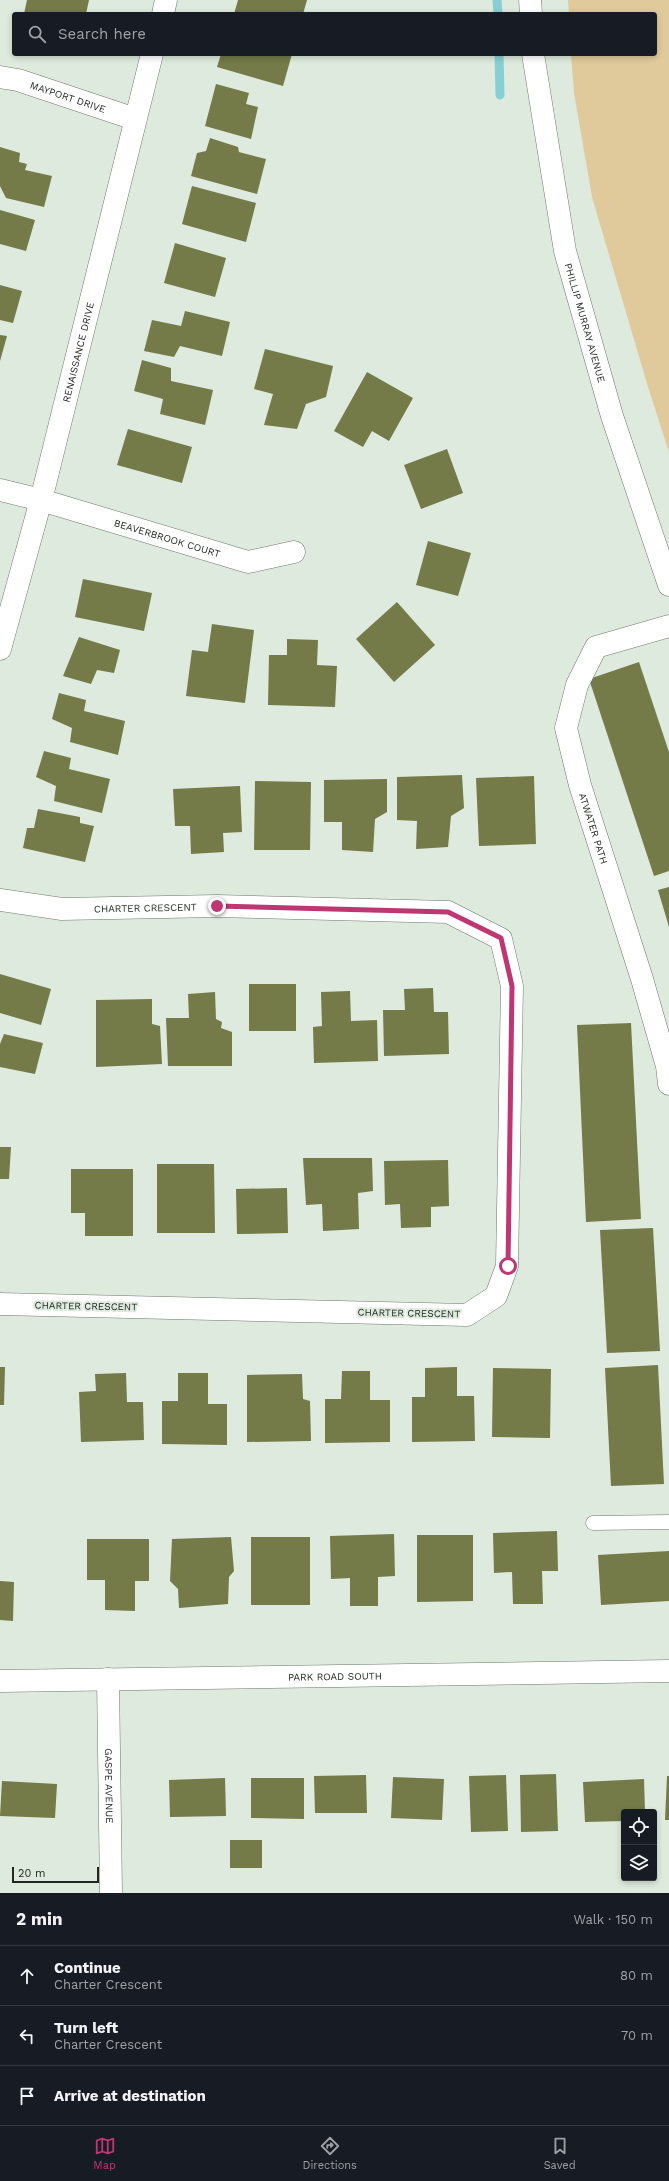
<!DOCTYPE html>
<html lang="en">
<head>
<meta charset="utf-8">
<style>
	:root { --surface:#171b24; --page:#20242c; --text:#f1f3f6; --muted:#9ea1a6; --line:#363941; --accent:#bf3672 }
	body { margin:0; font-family:"Work Sans",sans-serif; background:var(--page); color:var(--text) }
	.controls { position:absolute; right:12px; bottom:12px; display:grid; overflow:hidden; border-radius:4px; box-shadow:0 2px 6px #0003 }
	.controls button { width:36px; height:36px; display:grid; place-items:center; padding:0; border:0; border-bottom:1px solid var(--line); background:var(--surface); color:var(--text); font:20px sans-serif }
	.scale { position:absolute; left:12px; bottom:10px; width:87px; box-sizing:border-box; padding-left:4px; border:2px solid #222722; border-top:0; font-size:11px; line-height:14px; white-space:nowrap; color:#222722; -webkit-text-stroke:3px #ddeadd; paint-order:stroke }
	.stop { position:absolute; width:12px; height:12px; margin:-9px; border:3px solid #bf3672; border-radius:50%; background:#fff }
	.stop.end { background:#bf3672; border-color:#fff; box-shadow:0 1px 4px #0008 }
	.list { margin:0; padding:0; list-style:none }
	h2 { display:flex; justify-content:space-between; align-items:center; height:52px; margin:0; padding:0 16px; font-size:17px }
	h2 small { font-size:13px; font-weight:400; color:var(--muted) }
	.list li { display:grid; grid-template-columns:26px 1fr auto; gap:12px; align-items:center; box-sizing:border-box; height:60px; padding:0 16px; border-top:1px solid var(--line) }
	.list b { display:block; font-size:15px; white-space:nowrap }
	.list p { margin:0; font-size:13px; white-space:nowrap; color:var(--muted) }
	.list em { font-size:13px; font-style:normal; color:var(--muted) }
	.icon { flex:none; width:22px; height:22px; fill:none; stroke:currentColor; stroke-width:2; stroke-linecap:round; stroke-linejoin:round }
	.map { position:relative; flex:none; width:669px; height:1893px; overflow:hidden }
	.search { position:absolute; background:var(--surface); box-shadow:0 2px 6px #0003; left:12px; right:12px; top:12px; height:44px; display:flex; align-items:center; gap:10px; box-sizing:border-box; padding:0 14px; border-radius:4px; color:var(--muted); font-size:15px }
	.sheet { height:232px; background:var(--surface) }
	nav { display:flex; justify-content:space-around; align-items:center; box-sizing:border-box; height:56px; border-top:1px solid var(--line); background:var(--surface); font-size:11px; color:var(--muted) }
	nav a { display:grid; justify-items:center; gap:2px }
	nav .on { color:var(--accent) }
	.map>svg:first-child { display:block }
</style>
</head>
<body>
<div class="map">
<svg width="669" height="1893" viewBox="0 0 669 1893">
	<rect width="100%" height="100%" fill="#ddeadd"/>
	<!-- green -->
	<path fill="#e0ca9c" d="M568,0H669V452L648,387L592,197L574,93L571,54H655V14H569Z"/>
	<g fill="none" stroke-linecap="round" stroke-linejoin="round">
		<!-- stream -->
		<path stroke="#88cfd4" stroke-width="9" d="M497,0L498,14
			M499,54L500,95"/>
	</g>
	<!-- building -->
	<path fill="#747a48" d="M27,0H89L86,14H24Z
		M238,0H307L303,14H234Z
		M221,54H292L283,86L217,67Z
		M216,84L249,93L246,104L258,107L251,139L205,126Z
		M210,138L238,147L239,152L266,159L257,194L191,176L197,153L206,151Z
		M0,147L20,153L19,162L27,164L25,170L52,176L44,207L6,198L0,186Z
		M192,186L256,203L246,242L182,224Z
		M0,210L35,220L26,251L0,244Z
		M175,243L226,258L215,297L164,283Z
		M0,285L22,291L13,323L0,320Z
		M185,311L230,322L222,356L180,346L174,357L144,351L152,320L181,326Z
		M0,335L7,336L0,361Z
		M265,349L333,366L326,397L306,404L297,429L264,425L273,394L254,389Z
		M142,360L171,368V381L213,390L205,425L160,414L163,399L134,391Z
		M367,372L413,398L389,441L372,431L363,447L334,431Z
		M128,429L192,447L182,483L117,465Z
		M447,449L463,493L421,509L404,465Z
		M428,541L471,553L458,596L416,585Z
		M83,579L152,593L144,631L75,617Z
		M397,602L435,645L394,682L356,639Z
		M212,624L254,630L245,703L186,696L192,650L208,652Z
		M79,637L120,650L114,673L97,670L91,684L63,676Z
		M287,639L318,640L317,665L337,666L335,707L268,705L269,655H287Z
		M639,662L669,752V871L654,876L589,679Z
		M59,693L86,700L84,711L125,721L118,755L70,742L72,728L52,719Z
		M44,751L71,758L69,769L110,779L102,813L54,801L56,786L36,777Z
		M462,775L464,808L451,816L448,847L416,849L417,821L397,820V777Z
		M534,776L536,844L479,846L476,778Z
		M387,779V812L375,819L373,852L342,850V822H324V780Z
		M255,781L311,782L310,850H254Z
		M240,786L242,832L223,833L224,852L191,854L190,826H175L173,789Z
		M38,809L80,817V823L94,826L85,862L23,848L27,828H34Z
		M669,887V927L658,890Z
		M0,974L51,989L41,1025L0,1013Z
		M249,984H296V1031H249Z
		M433,988L434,1012H448L449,1054L384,1056L383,1010H405L404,989Z
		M350,991L351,1021L377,1020L378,1061L314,1063L313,1027L322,1026L321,992Z
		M215,992L216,1019L222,1022L221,1028L232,1032V1066H168L166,1018H189L188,994Z
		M152,999V1024L160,1026L162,1064L96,1067V1000Z
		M631,1023L641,1219L586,1222L577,1025Z
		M4,1034L43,1043L35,1074L0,1067V1044Z
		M0,1147H11L9,1179H0Z
		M303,1158H372L373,1191L358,1193L359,1229L323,1231L322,1204L306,1205Z
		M448,1160L449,1206L431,1207V1227L401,1228L400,1204L385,1205L384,1161Z
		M157,1164H214L215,1233H157Z
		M71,1169H133V1236H85V1213H71Z
		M287,1188L288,1233L237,1234L236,1189Z
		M653,1228L660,1351L607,1353L600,1230Z
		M658,1365L664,1484L611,1486L605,1368Z
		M0,1367H5L4,1405H0Z
		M457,1367V1396H474L475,1441L412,1442V1397H425V1368Z
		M493,1368L551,1369L550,1438L492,1437Z
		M342,1371H370V1400H390V1442L325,1443V1399H341Z
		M126,1373L127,1402H143L144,1440L81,1442L79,1392L96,1391L95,1374Z
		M178,1373H208V1404H227V1445L162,1444V1401H178Z
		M302,1374L303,1399L310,1401L311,1441L247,1442V1375Z
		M557,1531L558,1571H542L543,1604H513L512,1572L494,1573L493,1533Z
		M394,1534L395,1576L378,1577V1606H350V1578L331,1579L330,1536Z
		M417,1535H473V1601L417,1602Z
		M231,1537L234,1571L229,1577L228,1604L179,1608L178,1589L170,1581L172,1539Z
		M251,1537H310V1605H251Z
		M87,1539H149V1581H135V1611L105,1610V1580H87Z
		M669,1551V1601L601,1605L598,1555Z
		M0,1581L14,1582L13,1621L0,1620Z
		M556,1774L558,1831L521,1832L520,1775Z
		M366,1775L367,1813H315L314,1776Z
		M506,1775L508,1831L471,1832L469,1776Z
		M667,1776H669V1820H665Z
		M393,1777L444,1779L442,1820L391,1818Z
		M225,1778L226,1816L170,1817L169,1780Z
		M251,1778H304V1819L251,1818Z
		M644,1779L645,1812H624V1821L585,1822L583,1782Z
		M2,1781L57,1784L55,1818L0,1816Z
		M230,1840H262V1868H230Z"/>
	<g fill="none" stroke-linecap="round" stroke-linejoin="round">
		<defs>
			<path id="service" d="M593,1523L669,1522"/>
			<g id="minor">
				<path d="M163,14L166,0"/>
				<path id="s1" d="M0,77L18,80L135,119"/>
				<path id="s2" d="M0,490L41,500L248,562L294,552"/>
				<path id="s3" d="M669,626L596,647L577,685L566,728L580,785L642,979L667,1066L669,1084"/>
				<path id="s4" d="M0,649L41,500L152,54"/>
				<path id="s5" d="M0,900L62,909L217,906L448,912L501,939L512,986L507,1266L496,1296L467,1315L0,1304"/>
				<path id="s6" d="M108,1679L111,1893"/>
			</g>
			<g id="tertiary">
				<path id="s7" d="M0,1681L669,1671"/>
			</g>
			<g id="secondary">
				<path d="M530,0L531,14"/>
				<path id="s8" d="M533,54L565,251L612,416L669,585"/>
			</g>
		</defs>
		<!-- service casing -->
		<use href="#service" stroke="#6e796d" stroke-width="15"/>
		<!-- minor casing -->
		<use href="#minor" stroke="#6e796d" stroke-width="23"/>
		<!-- tertiary casing -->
		<use href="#tertiary" stroke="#6e796d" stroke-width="23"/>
		<!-- secondary casing -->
		<use href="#secondary" stroke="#6e796d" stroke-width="23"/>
		<!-- service -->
		<use href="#service" stroke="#fff" stroke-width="14"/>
		<!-- minor -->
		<use href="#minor" stroke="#fff" stroke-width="22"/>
		<!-- tertiary -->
		<use href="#tertiary" stroke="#fff" stroke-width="22"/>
		<!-- secondary -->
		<use href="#secondary" stroke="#fff" stroke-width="22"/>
	</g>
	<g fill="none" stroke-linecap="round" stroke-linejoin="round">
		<!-- route -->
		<path stroke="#bf3672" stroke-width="5" d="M217,906L448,912L501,938L512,986L508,1266"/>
	</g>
	<g text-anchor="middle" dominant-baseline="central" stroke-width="4" stroke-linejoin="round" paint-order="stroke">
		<!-- street labels -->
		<g font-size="10" fill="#222722" stroke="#ddeadd">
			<text stroke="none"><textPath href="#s1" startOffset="71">MAYPORT DRIVE</textPath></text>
			<text stroke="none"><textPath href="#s8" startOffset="274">PHILLIP MURRAY AVENUE</textPath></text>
			<text stroke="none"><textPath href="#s4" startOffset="307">RENAISSANCE DRIVE</textPath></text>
			<text stroke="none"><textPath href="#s2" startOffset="174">BEAVERBROOK COURT</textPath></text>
			<text stroke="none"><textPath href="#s3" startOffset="267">ATWATER PATH</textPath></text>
			<text stroke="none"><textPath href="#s5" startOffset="146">CHARTER CRESCENT</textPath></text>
			<text transform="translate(86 1306) rotate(1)">CHARTER CRESCENT</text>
			<text transform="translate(409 1313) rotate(1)">CHARTER CRESCENT</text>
			<text stroke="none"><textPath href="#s7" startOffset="335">PARK ROAD SOUTH</textPath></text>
			<text stroke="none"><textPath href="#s6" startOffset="107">GASPE AVENUE</textPath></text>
		</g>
	</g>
</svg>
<div class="controls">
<button><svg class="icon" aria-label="locate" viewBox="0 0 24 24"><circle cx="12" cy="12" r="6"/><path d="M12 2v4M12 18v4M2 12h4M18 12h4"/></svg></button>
<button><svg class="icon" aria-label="layers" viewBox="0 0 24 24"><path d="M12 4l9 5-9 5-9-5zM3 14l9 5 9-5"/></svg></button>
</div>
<div class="scale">20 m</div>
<div class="stop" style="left:508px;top:1266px"></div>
<div class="stop end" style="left:217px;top:906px"></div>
<div class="search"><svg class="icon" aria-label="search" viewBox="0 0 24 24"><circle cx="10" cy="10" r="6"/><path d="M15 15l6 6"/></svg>Search here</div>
</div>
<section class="sheet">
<h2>2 min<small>Walk · 150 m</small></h2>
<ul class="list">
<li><svg class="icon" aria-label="ahead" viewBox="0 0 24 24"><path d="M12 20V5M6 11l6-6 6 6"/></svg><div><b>Continue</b><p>Charter Crescent</p></div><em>80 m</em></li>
<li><svg class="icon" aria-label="left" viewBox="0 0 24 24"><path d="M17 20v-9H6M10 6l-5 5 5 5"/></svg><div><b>Turn left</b><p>Charter Crescent</p></div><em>70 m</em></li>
<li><svg class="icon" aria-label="arrive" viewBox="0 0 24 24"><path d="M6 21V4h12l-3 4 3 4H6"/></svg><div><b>Arrive at destination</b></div></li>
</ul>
</section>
<nav>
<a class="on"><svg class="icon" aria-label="map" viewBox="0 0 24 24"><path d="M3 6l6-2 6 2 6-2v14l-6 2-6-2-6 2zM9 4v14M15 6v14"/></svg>Map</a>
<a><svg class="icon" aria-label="directions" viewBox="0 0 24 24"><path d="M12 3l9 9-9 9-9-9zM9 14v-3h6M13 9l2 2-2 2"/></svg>Directions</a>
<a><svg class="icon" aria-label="saved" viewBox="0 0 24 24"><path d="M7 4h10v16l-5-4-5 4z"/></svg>Saved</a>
</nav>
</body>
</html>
